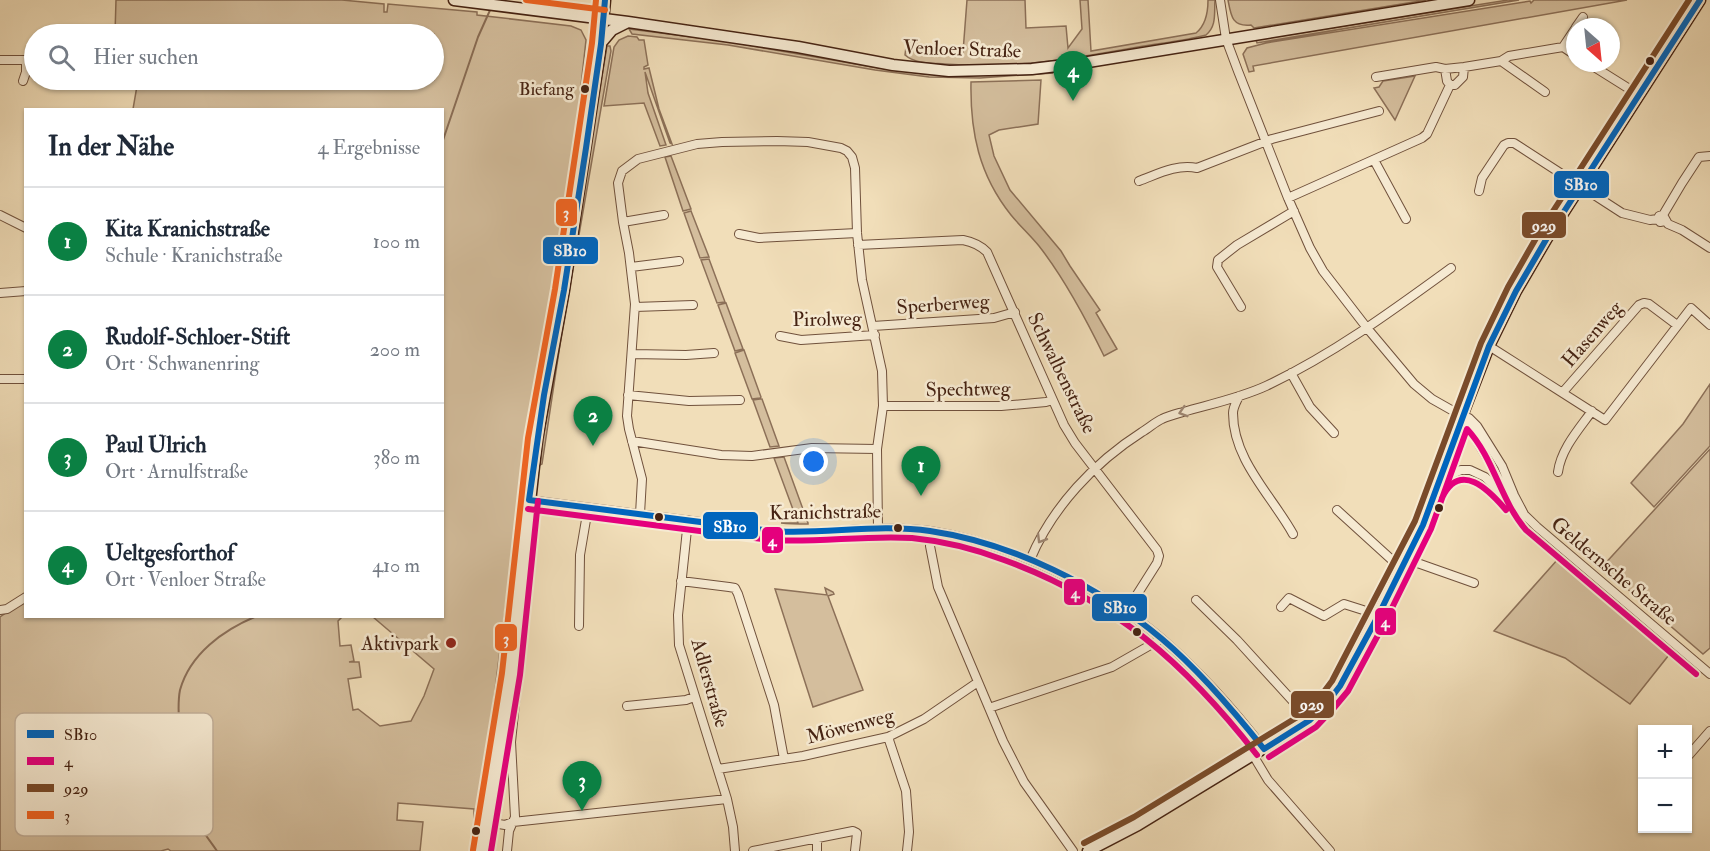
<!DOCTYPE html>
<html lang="de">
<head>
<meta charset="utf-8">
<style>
	:root { --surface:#fff; --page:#f2f2f3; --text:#1f2937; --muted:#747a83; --line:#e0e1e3; --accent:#0b8043 }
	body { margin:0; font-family:"IM FELL Double Pica",serif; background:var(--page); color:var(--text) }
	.controls { position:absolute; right:18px; bottom:18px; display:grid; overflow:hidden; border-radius:0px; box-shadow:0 2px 4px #0004 }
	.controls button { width:54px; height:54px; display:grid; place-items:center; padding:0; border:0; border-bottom:2px solid var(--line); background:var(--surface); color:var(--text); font:30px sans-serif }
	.compass { position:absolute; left:1566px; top:18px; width:54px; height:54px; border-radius:50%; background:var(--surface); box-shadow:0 2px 4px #0004; rotate:153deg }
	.you { position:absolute; left:814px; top:462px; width:21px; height:21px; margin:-15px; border:4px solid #fff; border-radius:50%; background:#1a73e8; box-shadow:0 0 0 9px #1a73e833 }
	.badge { display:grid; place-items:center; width:39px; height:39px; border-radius:50%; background:var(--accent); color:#fff; font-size:20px; font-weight:700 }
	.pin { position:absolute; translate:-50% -50px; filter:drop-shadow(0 2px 3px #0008) }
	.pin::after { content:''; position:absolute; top:32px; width:21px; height:18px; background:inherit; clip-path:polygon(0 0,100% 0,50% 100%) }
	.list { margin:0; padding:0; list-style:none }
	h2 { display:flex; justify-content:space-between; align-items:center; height:78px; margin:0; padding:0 24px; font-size:26px }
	h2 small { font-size:20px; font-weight:400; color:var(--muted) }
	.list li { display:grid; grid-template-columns:39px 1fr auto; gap:18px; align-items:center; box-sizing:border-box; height:108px; padding:0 24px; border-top:2px solid var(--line) }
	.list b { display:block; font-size:22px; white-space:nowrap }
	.list p { margin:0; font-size:20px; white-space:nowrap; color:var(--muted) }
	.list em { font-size:20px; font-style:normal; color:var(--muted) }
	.icon { flex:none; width:33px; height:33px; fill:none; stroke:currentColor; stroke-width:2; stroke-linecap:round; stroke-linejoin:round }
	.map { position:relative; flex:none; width:1710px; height:851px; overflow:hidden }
	.search { position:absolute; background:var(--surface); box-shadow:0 2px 4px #0004; left:24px; top:24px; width:420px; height:66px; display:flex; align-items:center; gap:15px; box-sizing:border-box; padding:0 21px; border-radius:33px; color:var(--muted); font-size:22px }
	.panel { position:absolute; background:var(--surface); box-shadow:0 2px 4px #0004; left:24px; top:108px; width:420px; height:510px; border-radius:0px }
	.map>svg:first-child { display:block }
</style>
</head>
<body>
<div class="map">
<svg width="1710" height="851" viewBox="0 0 1710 851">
	<rect width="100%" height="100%" fill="#f1deb9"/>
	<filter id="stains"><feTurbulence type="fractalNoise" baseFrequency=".00333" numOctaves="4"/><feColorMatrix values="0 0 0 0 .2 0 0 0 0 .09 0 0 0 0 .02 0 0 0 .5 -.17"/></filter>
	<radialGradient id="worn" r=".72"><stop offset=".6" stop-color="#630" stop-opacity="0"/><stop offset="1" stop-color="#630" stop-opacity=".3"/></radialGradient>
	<!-- green -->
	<path fill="#d4be9d" stroke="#8c7058" stroke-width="1.5" d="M116,0H342L384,4V12H387L388,4L477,12V15L571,26L581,30L586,40L580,95L579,114L557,286L527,436L478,825H474V809L398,803L397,820L423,822L420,851H171L168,849L161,851H0V617L25,600L26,616L342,617L338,621L340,646L351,645L354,661L349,662H359L361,677L348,679L353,710L358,709L380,726L411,721L424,696L434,669L373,617L442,616V110L133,109L138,80H434V34H115Z
		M967,0H1025L1026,28L1066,26L1068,48L1082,29L1080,0H1088L1091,51L1196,33C1206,25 1208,11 1208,0H1215C1214,13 1217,26 1206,35C1184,41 1161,43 1138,47C1071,59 1014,69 945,64C932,63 915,64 905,55L907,39H909V43L963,52Z
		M1228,0H1426L1254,28L1251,25C1232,27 1231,16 1228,0Z
		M1508,0H1519L1257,43L1256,40Z
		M1534,0H1627L1253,66L1254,71L1249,72L1243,54L1247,48L1266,43L1530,1L1531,3Z
		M629,29L724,41L873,67L925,74L956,75L1050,71L1052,73L980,78L929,77L875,70L728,45L632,34Z
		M628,36L637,37L639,40H644L648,65L644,67V69L649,68L659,109L672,144L670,143L645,72L648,93L666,145L660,146L644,103L604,106L614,47L619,40Z
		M607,46H610L611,51L561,338L542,464L540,465L551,382Z
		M1415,76L1395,120L1374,88L1379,87L1383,81Z
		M1041,80L1038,124L999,130L989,135L994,156L1010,190L1061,251L1070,266L1100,310L1096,313L1117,349L1104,356C1086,319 1064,278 1039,246C1030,235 1020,226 1011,215C979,175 970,132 971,82Z
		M582,88L585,104L584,117L560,288L528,463H526L537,393L561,275L580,125Z
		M671,156L691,209L683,211L665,157Z
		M691,211L709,257L700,258L684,213Z
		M709,259L725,302L717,303L701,260Z
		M726,303L743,349L735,351L718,305Z
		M744,350L761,397L760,398L752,399L735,353Z
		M1710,384V446L1654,507L1631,483L1683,424Z
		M760,399H762L779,446L770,447L753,400Z
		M1710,449V648L1703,654L1602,567Z
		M784,457L808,523V524C799,524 790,524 781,523H798L774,458Z
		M1558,559L1672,651L1630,704L1565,658L1494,631Z
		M825,588L833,592L834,594L828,596L863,690L813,707L775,589L827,595Z"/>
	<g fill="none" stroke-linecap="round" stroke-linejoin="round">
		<!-- stream -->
		<path stroke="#896c54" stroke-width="2" d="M442,143L478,37L491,8
			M217,851C205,834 191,816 184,796C178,778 180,755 180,736C179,722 177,705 180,690C190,654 223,630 257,616"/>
		<defs>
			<path id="street" d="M1220,0L1226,39L1238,71L1288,198L1310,248L1323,271L1367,328L1414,384L1432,399L1462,416L1469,418L1477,426L1502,466L1514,495L1525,516
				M1576,27L1583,17
				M1563,47L1575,29
				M0,60H34
				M1501,61L1545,92
				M1588,63L1639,95
				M1445,69L1447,81L1450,85H1455L1463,77L1464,67
				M1376,77L1436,67L1445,69L1464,67L1501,61L1509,56L1563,47L1575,55
				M23,81L26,72V60
				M1374,160L1406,219
				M1139,181C1158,174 1176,164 1197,168L1272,139L1379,111
				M1479,191L1482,178L1504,145L1508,143H1514L1622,213L1650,220L1658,219
				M1288,198L1422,138L1427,134L1450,85
				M0,215L26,228
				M1663,215L1682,183L1699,157L1710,156
				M1665,221L1660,222L1658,219L1659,216L1663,215L1668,224L1682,230L1710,248
				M623,222L664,215
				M739,234L759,238L857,233
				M858,245L963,240C973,242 980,245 987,252L1064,425L1075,443L1157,550L1159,556L1157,563L1126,612
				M631,267L679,261
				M0,293L26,291
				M635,307L693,305
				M1241,307L1217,267L1218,260L1237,245L1294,211
				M873,326L994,318L1015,312
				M780,336L801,340L875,335
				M1489,346L1605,420L1691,308L1710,325
				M633,354L686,355L714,353
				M1291,373L1310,407L1334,433
				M0,379H26
				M1563,392L1639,305L1644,303L1649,304L1677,325
				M628,395L689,401L740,400
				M1239,396C1237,401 1233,407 1233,413C1233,460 1272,496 1293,534
				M883,406H1001L1046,402L1053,400
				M1462,416L1492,466L1506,493
				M632,441L721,455L752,456L812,448L877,449
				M1558,472C1561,449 1579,429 1592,411
				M1440,484L1452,474L1461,470H1470L1485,477L1537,527L1710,674
				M529,500C586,507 643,515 700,522C727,525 754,531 781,532C831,534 880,524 930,531C1009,543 1102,588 1162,639C1199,671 1234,710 1264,749
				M1337,510L1392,560L1403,566
				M640,514L642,479L629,429L627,416L635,304L629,253L623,222L618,183L622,171L638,159L697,144L722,142L777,141L808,142L841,148L847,151L852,157L855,168L857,233L862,280L882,371L883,406L877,449L878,528
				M688,520L678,615L679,645L727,799L733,827L735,851
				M931,531L930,546L938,587L1003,741L1024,782L1073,851
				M1406,559L1474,583
				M1030,560C1052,507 1095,462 1142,432C1149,428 1155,422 1162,419C1168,416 1176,414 1183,412C1211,404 1240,398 1266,386C1332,355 1392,311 1451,268
				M681,581L729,587L735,588L738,594L774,705L784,759
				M1196,600L1237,640L1310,720
				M1281,607L1289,598L1324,616L1344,604L1363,610L1377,618
				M0,610L7,609L26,597
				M579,626L580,555L588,508
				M627,706L686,700L694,697
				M989,708L1112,667L1161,639
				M888,737L906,791L909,832L907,851
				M1253,755L1268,780L1330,851
				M1689,755L1710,731
				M718,769L803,756L888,737L924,719L978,682
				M486,822L505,825L513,822L727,799
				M507,851L509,831L515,817L511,742L518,674
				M753,851L853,831L857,833L855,851
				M817,851V838"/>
			<path id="secondary" d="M454,0L628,22L798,47L893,65L949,71L1032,69L1082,63L1469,0
				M601,43L612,30L628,22
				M482,851L511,674L537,439L564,290L601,44L605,0
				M1088,851L1138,825L1310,720L1327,703L1340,686L1406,559L1423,525L1437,488L1462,416L1489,346L1516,291L1547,238L1700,0"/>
		</defs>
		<!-- street casing -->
		<use href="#street" stroke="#70513c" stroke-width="10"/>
		<!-- secondary casing -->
		<use href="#secondary" stroke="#452212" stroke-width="13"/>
		<!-- street -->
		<use href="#street" stroke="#f6ead2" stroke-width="8"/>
		<!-- secondary -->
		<use href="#secondary" stroke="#f6ead2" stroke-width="10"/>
		<defs>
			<path id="bus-1" d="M529,500L771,531C824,535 877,523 930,531C1012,543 1099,586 1162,639C1200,671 1233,710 1264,749
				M529,500L544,395L564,290L586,148L601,44L605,0
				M1264,749L1310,720L1327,703L1340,686L1377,618L1423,525L1489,346L1516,291L1547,238L1700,0"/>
			<path id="bus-2" d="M1442,498C1460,460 1489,490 1506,510
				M528,509L770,540C817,543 865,535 912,538C943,541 975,549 1004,560C1114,600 1186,664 1257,755
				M1269,757L1316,727L1333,709L1348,691L1385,622L1431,529L1467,429C1494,458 1500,500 1526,530L1696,674
				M491,851L520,675L538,501"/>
			<path id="bus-3" d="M1084,843L1134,817L1304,713L1320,697L1332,681L1415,521L1481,343L1508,287L1539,233L1689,0"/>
			<path id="bus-4" d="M526,0L605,10
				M473,850L502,673L528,438L555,289L592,43L596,0"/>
		</defs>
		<!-- bus-1 casing -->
		<use href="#bus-1" stroke="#f6ead2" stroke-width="10"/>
		<!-- bus-2 casing -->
		<use href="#bus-2" stroke="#f6ead2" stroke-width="10"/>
		<!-- bus-3 casing -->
		<use href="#bus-3" stroke="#f6ead2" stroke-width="10"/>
		<!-- bus-4 casing -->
		<use href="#bus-4" stroke="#f6ead2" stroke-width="10"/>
		<!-- bus-1 -->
		<use href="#bus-1" stroke="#0065bd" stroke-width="6"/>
		<!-- bus-2 -->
		<use href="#bus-2" stroke="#e5007d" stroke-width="6"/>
		<!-- bus-3 -->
		<use href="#bus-3" stroke="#7a4b2a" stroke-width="6"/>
		<!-- bus-4 -->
		<use href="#bus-4" stroke="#f26522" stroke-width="6"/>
	</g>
	<!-- one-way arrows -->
	<defs><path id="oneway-chevron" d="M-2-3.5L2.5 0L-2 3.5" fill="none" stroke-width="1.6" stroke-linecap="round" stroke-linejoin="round" transform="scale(1.5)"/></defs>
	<g stroke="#9e8672">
		<use href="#oneway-chevron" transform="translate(1183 412) rotate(163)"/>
		<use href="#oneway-chevron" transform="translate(1041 539) rotate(121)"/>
	</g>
	<!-- markers -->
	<g fill="#452212" stroke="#f6ead2" stroke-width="2">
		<circle cx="1650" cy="61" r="5"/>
		<circle cx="585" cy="89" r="5"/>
		<circle cx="1439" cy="508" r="5"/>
		<circle cx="659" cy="517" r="5"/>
		<circle cx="898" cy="528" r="5"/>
		<circle cx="1137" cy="632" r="5"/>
		<circle cx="476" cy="831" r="5"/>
	</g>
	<circle fill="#8f2418" stroke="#f6ead2" stroke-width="2" cx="451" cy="643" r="6"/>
	<g text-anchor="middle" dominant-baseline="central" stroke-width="5" stroke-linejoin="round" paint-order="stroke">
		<!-- bus labels -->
		<g font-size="18" fill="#452212" stroke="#f6ead2" text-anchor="end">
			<text x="574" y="89">Biefang</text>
		</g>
		<!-- street labels -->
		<g font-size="20" fill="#452212" stroke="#f6ead2">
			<text transform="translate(962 49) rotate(2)">Venloer Straße</text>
			<text transform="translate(943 304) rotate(-4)">Sperberweg</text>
			<text transform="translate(827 319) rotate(-1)">Pirolweg</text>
			<text transform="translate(1592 334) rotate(-49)">Hasenweg</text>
			<text transform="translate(1062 373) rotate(64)">Schwalbenstraße</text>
			<text transform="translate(968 389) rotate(-1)">Spechtweg</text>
			<text transform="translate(825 512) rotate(-1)">Kranichstraße</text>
			<text transform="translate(1614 571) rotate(40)">Geldernsche Straße</text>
			<text transform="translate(710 683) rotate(74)">Adlerstraße</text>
			<text transform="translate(850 726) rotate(-15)">Möwenweg</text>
		</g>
		<!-- poi labels -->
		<g font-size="20" fill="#452212" stroke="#f6ead2" text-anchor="end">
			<text x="439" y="643">Aktivpark</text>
		</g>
	</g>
	<!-- legend -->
	<rect x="15" y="713" width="198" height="123" rx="9" fill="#f6ead2" stroke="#c1ae98" stroke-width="1.5"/>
	<rect x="27" y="730" width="27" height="8" fill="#0065bd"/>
	<rect x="27" y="757" width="27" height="8" fill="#e5007d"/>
	<rect x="27" y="784" width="27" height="8" fill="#7a4b2a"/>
	<rect x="27" y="811" width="27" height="8" fill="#f26522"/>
	<g font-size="16" fill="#452212">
		<text x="64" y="740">SB10</text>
		<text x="64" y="767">4</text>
		<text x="64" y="794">929</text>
		<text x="64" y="821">3</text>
	</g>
	<g stroke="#f6ead2" stroke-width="2">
		<rect x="1553" y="170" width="57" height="29" rx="6" fill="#0065bd"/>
		<rect x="555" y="198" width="23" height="29" rx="6" fill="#f26522"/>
		<rect x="1521" y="211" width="46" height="28" rx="6" fill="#7a4b2a"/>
		<rect x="542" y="236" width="57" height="29" rx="6" fill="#0065bd"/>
		<rect x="702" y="511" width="57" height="29" rx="6" fill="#0065bd"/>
		<rect x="761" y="526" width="23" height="28" rx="6" fill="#e5007d"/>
		<rect x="1063" y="578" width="23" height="28" rx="6" fill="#e5007d"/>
		<rect x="1091" y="593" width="57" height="29" rx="6" fill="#0065bd"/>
		<rect x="1374" y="607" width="23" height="29" rx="6" fill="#e5007d"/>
		<rect x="494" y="623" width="24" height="29" rx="6" fill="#f26522"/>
		<rect x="1290" y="690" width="45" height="29" rx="6" fill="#7a4b2a"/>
	</g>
	<g font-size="16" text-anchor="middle" font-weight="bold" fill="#fff">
		<text x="1581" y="190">SB10</text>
		<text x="566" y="218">3</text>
		<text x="1544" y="231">929</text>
		<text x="570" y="256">SB10</text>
		<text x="730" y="532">SB10</text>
		<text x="772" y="546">4</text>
		<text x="1075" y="598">4</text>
		<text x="1120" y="613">SB10</text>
		<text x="1385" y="627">4</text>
		<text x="506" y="644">3</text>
		<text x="1312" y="710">929</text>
	</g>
	<rect width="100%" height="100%" filter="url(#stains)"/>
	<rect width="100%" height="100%" fill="url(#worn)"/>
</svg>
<div class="controls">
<button>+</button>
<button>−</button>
</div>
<svg class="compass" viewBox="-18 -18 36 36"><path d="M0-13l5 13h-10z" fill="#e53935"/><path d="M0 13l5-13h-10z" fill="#747a83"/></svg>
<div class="you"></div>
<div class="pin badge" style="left:921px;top:496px">1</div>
<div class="pin badge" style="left:593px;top:446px">2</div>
<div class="pin badge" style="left:582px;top:811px">3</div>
<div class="pin badge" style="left:1073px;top:101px">4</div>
<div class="search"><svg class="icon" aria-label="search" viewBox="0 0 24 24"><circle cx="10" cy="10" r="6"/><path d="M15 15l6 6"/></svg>Hier suchen</div>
<section class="panel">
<h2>In der Nähe<small>4 Ergebnisse</small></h2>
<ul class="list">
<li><span class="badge">1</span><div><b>Kita Kranichstraße</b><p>Schule · Kranichstraße</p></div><em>100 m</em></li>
<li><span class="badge">2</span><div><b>Rudolf-Schloer-Stift</b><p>Ort · Schwanenring</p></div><em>200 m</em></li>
<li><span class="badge">3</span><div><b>Paul Ulrich</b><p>Ort · Arnulfstraße</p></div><em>380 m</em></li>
<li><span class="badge">4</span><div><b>Ueltgesforthof</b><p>Ort · Venloer Straße</p></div><em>410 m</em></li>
</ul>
</section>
</div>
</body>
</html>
